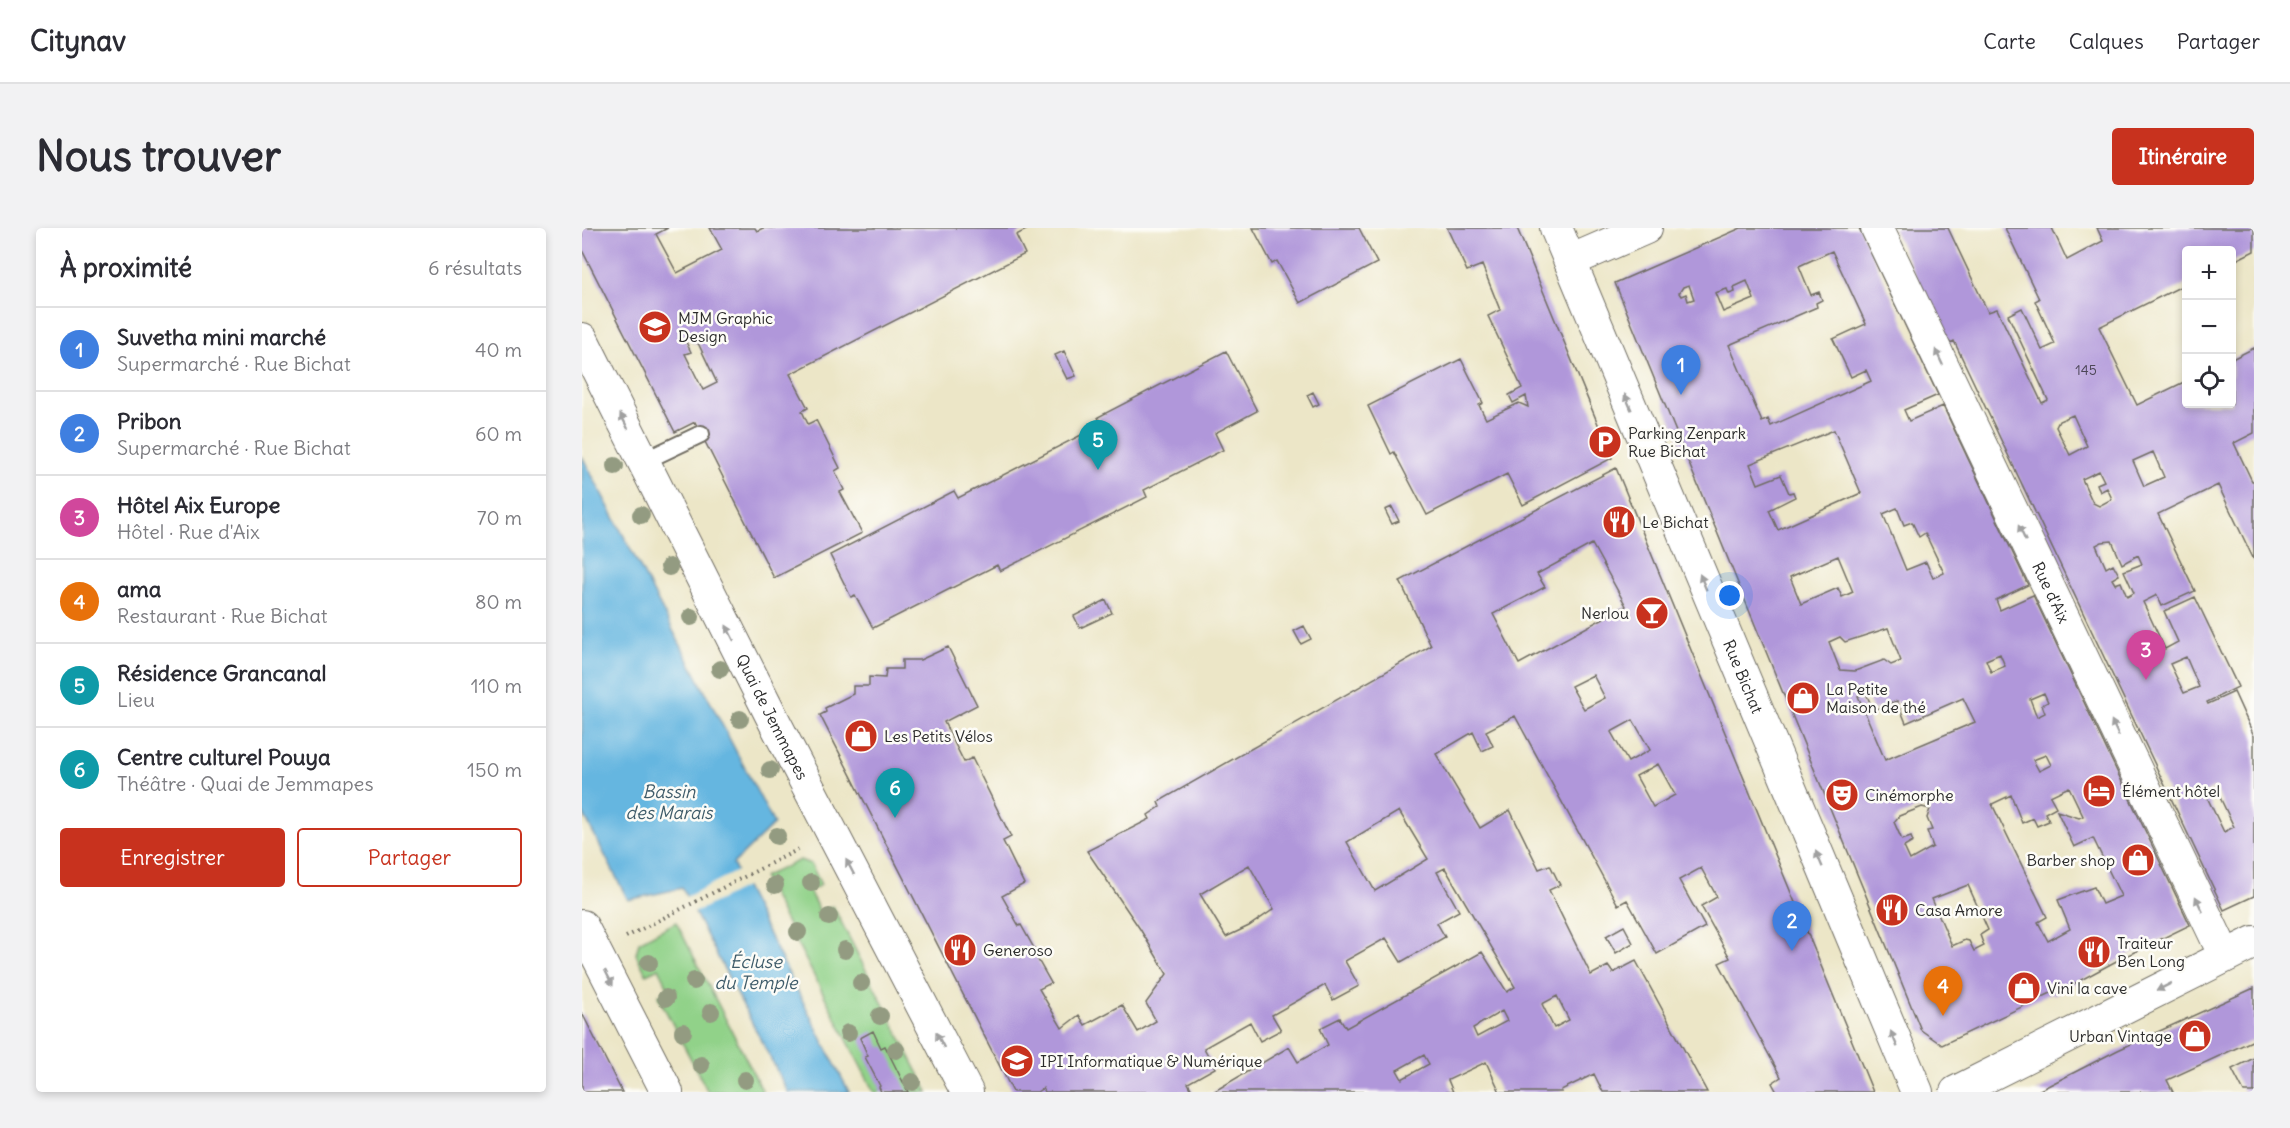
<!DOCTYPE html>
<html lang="fr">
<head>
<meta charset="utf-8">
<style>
	:root { --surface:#fff; --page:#f2f2f3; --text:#2b2b33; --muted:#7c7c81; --line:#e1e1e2; --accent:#c8321e }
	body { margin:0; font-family:Delius,sans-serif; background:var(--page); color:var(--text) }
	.controls { position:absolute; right:18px; top:18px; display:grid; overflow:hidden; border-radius:6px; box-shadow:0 3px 9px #0003 }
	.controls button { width:54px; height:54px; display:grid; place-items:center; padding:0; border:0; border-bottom:2px solid var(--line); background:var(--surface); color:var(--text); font:30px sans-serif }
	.you { position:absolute; left:1148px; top:368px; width:21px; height:21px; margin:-15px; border:4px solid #fff; border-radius:50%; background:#1a73e8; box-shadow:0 0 0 9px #1a73e833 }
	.badge { display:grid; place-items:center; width:39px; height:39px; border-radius:50%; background:var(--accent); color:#fff; font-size:20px; font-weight:700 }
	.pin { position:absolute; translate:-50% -50px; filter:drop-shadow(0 2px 3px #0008) }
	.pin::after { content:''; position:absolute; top:32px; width:21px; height:18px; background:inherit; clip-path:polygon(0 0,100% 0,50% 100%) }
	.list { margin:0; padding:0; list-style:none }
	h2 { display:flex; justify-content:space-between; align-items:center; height:78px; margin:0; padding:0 24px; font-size:26px }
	h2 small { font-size:20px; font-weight:400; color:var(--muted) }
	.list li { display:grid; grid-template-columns:39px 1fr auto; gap:18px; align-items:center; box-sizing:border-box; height:84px; padding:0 24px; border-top:2px solid var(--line) }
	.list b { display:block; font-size:22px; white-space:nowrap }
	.list p { margin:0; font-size:20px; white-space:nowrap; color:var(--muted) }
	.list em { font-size:20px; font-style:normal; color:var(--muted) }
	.actions { display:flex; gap:12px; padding:18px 24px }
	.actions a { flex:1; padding:14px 0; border:2px solid var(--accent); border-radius:6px; text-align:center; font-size:21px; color:var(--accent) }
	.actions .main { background:var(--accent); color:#fff }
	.icon { flex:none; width:33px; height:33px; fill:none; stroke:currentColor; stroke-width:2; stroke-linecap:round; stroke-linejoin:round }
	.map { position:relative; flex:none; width:1672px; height:864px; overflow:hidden; border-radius:6px }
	header { display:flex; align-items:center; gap:36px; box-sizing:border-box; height:84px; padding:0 30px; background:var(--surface); border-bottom:2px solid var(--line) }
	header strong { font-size:28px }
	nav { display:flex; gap:33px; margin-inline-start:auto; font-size:21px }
	.intro { display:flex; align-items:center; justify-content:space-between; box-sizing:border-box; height:144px; padding:0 36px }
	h1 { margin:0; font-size:42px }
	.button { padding:15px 27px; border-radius:6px; background:var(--accent); color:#fff; font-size:21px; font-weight:700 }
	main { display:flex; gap:36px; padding:0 36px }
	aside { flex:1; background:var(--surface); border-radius:6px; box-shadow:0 3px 9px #0003 }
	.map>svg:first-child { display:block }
</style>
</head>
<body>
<header>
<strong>Citynav</strong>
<nav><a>Carte</a><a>Calques</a><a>Partager</a></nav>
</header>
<div class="intro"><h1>Nous trouver</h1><a class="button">Itinéraire</a></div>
<main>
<aside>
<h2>À proximité<small>6 résultats</small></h2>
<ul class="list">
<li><span class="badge" style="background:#3f7fe0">1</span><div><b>Suvetha mini marché</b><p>Supermarché · Rue Bichat</p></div><em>40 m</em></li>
<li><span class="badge" style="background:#3f7fe0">2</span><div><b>Pribon</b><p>Supermarché · Rue Bichat</p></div><em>60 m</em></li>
<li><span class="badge" style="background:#d1479c">3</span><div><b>Hôtel Aix Europe</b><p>Hôtel · Rue d'Aix</p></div><em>70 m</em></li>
<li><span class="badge" style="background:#e8710a">4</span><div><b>ama</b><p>Restaurant · Rue Bichat</p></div><em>80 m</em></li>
<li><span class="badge" style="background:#0f9aa8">5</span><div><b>Résidence Grancanal</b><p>Lieu</p></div><em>110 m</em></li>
<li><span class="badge" style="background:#0f9aa8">6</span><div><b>Centre culturel Pouya</b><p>Théâtre · Quai de Jemmapes</p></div><em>150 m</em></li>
</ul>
<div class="actions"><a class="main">Enregistrer</a><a>Partager</a></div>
</aside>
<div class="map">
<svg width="1672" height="864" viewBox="0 0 1672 864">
	<rect width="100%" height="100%" fill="#fdfcf7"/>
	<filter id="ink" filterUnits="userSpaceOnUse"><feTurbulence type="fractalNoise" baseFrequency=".0167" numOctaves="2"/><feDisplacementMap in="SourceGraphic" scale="12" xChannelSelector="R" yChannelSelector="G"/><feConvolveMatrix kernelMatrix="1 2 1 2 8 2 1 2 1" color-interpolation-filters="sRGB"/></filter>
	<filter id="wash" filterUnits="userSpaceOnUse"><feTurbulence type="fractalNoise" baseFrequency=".008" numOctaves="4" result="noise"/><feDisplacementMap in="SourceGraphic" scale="24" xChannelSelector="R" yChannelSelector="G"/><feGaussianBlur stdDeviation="1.35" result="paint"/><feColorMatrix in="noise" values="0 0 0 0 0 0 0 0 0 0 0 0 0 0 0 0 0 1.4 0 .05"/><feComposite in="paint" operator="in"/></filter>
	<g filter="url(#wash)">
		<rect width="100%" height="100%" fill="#ece6c7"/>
		<!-- green -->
		<path fill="#91d289" stroke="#5e7e5a" stroke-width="1.5" d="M218,632L229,636L239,657L227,663L238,684L251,678L346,864H292L181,649Z
			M94,694L181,864H126L76,768L87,762L77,740L64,746L54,726L57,714Z"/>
		<!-- water -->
		<path fill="#65b6e0" stroke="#487086" stroke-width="1.5" d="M0,228L192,596L151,636L267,864H206L100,660L46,672L0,583Z"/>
		<!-- pier -->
		<path fill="#ece6c7" d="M157,642L165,658L110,686L102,670Z"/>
		<g id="blocks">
			<!-- building -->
			<path fill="#b097da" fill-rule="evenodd" d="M0,0H86L74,6L95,45L140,22L128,0H173L175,3L181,0H448L434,7L443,26L208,146L226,180L220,183L226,196L234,192L258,240L253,243L262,262L258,264L280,305L192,350L113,194L93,204L0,22ZM108,110L111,115H116L135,155L121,162L103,126L109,124L103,112Z
				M671,0H777L795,35L718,75L695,33L690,36Z
				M865,0H935L1030,230L941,277L925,246L845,287L812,224L809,226L786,178L879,131L901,175L897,177L904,191L937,175L946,179L944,168L931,175L927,167L940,160L906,88L918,82L900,37L885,43Z
				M1159,0H1277L1356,167L1322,182L1327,193L1361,178L1446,357L1414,372L1418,382L1451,367L1608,697L1540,730L1471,767V764L1360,817L1339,802L1033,55ZM1250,23L1284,96L1251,111L1269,149L1284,142L1289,153L1189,198L1186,191L1180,194L1147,117L1235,79L1234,75L1240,72L1237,64L1229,67L1217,38ZM1165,53L1172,71L1141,84L1133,65L1145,61L1147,66L1153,64L1152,59ZM1107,57L1112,71L1106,73L1104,66L1099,68L1097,65L1101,59ZM1252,202L1279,265L1196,302L1187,282L1213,269L1211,264L1207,265L1199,247L1176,256L1168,236ZM1315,280L1322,297L1330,294L1337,309L1343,305L1362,345L1351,350L1344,334L1324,342L1301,286ZM1256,328L1271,364L1260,369L1256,360L1219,376L1208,349ZM1306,400L1319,433L1309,437L1302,432L1273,443L1258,442L1247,414L1258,409L1263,414ZM1418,426L1423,438L1409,444L1404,432ZM1284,465L1291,482L1315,473L1324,495L1381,470L1393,494L1303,532L1276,468ZM1462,465L1466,474L1460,477L1463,485L1455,489L1448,471ZM1464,527L1469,537L1457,543L1451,532ZM1487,559L1501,588L1497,590L1475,583L1492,619L1511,610L1539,668L1520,676L1512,659L1476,672L1488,701L1466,713L1456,694L1465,689L1410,576L1429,567L1440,595L1451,590L1455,598L1467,593L1463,585L1474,579L1468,568ZM1340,579L1348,581L1345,590L1350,602L1345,603L1351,619L1328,632L1322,619L1331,614L1329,609L1320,612L1312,594L1317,588ZM1386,657L1406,702L1398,707L1402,718L1392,723L1387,713L1383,712L1370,718L1350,671Z
				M1311,0H1366L1406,84L1415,81L1460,175L1466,172L1426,87L1440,80L1460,122L1473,116L1453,73L1457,71L1423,0H1470L1485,32L1521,13L1515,0H1672V23L1650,34V22H1604V56L1517,99L1555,177L1604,153V176H1650V131L1672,120V205L1652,215L1670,253H1672V332L1636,257L1576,286L1613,363L1580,378L1575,367L1561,374L1583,421L1596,414L1582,383L1613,369L1656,459L1625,474L1626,476L1652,464L1672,508V668L1642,682L1372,113L1366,116ZM1491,187L1505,218L1488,227L1474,199L1477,193ZM1571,224L1582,249L1562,258L1551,233ZM1517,243L1522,253L1515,256L1518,264L1525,260L1530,271L1517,278L1511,275L1500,251ZM1530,313L1540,336L1556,327L1560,336L1542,343L1552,365L1545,369L1539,354L1533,356L1530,351L1537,347L1531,336L1524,340L1514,317L1520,314ZM1604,429L1617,459L1602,465L1588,436ZM1633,559L1652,599L1642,604L1623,565Z
				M482,123L494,148L485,151L473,127Z
				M644,123L675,183L633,205L641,222L562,262L565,269L418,343L415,337L291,400L273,367L269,369L248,327L372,263L376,270L519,197L516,189Z
				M731,164L737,176L731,179L725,167Z
				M1034,240L1291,864H1195L1190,855L1199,849L1137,735L1148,730L1119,678L1135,669L1119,640L1097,652L1123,699L1075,726L1045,672L1036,677L933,488L904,503L911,518L900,523L891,504L854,526L898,600L928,582L957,641L968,637L978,657L967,662L1009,747L1026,738L1031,745L1054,733L1125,864H1021L1012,846L979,862L980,864H918L904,834L866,852L871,864H631L707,819L716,834L746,817L738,800L758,790L764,800L900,724L925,764L933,759L863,640L855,644L877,683L855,695L863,709L819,734L804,710L763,733L777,758L751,772L743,757L690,787L699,802L678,813L668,794L622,820L633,840L606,855L611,864H463L461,860L455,864H431L238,487L244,484L243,480L271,466V458H287V449L303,450L304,441H320V432H338L366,419L395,477L362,494L382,534L390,530L429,609L421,613L442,656L420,668L437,698L439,697L453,722L451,723L469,755L457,761L480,800L497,787L503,797L540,777L556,804L574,793L564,775L585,746L558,701L505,623L568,591L566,587L578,579L576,574L849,418L818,353ZM1010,316L1044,378L937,436L911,386L963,359L955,346ZM1011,447L1023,470L1002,481L989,458ZM1051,492L1068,522L1046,534L1029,504ZM1076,536L1093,567L1071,579L1054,548ZM817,583L846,631L793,663L765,614ZM667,637L692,681L667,698L644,709L618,666ZM975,768L987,792L972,800L960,776ZM920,783L925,793L895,809L891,800ZM842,827L847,836L820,851L815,842Z
				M810,279L817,293L810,296L803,282Z
				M524,372L530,385L498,400L492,388Z
				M722,398L729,411L719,416L712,403Z
				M1042,698L1051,715L1034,725L1024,708Z
				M1672,760V812L1585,852L1591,864H1454L1536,822Z
				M0,785L38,860L40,864H0Z
				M291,803L299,820L303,818L326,864H299L297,859L298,858L283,829L286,828L278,810Z
				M1672,830V864H1662L1650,841Z"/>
		</g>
	</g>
	<g filter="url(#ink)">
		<use href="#blocks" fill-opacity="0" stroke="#6f6c62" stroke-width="1.5"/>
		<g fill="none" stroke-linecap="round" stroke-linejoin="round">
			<defs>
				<path id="lane" d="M62,233L119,206"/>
				<g id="street">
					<path id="s1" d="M974,0L1335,864"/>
					<path id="s2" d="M1295,0L1643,728"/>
					<path d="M988,33L1064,0"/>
					<path id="s3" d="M0,111L193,495L385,864"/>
					<path d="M0,698L85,864"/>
					<path d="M1374,864L1672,714"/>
				</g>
			</defs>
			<!-- lane casing -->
			<use href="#lane" stroke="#6f6c62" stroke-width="20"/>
			<!-- street casing -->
			<use href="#street" stroke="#6f6c62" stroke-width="34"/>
			<!-- path -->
			<path stroke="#6f6c62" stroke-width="4" stroke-dasharray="1.5 4.5" stroke-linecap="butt" d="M44,709L219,620"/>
			<!-- lane -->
			<use href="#lane" stroke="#fff" stroke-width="16"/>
			<!-- street -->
			<use href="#street" stroke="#fff" stroke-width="32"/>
		</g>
		<!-- trees -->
		<g fill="#939b81">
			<circle cx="33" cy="238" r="9"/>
			<circle cx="59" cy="287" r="9"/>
			<circle cx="87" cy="339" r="9"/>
			<circle cx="109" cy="389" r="9"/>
			<circle cx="138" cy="441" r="9"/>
			<circle cx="158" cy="491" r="9"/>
			<circle cx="188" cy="542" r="9"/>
			<circle cx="195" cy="608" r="9"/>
			<circle cx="229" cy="655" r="9"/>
			<circle cx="193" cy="657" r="9"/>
			<circle cx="247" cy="689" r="9"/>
			<circle cx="216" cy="704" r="9"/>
			<circle cx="263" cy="722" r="9"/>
			<circle cx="67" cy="735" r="9"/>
			<circle cx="112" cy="753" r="9"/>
			<circle cx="279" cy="755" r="9"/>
			<circle cx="84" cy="770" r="9"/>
			<circle cx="129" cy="784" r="9"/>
			<circle cx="298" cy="788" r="9"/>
			<circle cx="101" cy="804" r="9"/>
			<circle cx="266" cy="805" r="9"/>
			<circle cx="314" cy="822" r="9"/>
			<circle cx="119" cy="837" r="9"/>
			<circle cx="163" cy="852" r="9"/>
			<circle cx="330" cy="854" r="9"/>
		</g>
		<!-- one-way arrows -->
		<defs><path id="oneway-solid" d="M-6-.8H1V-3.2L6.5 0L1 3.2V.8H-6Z" transform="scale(1.5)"/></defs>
		<g fill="#a0a0a0">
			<use href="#oneway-solid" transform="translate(1357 129) rotate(-115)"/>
			<use href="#oneway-solid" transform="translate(1046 174) rotate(-113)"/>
			<use href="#oneway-solid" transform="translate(42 193) rotate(-117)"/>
			<use href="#oneway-solid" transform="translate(1440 305) rotate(-115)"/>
			<use href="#oneway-solid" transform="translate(1121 354) rotate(-113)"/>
			<use href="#oneway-solid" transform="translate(148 405) rotate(-117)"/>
			<use href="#oneway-solid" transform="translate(1533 500) rotate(-115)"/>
			<use href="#oneway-solid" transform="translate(1237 631) rotate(-113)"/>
			<use href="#oneway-solid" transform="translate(268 639) rotate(-118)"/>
			<use href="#oneway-solid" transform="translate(1617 676) rotate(-115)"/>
			<use href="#oneway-solid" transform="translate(27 750) rotate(63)"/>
			<use href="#oneway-solid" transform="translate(1582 759) rotate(153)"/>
			<use href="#oneway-solid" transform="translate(1312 811) rotate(-113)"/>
			<use href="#oneway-solid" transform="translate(358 812) rotate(-118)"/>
		</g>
	</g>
	<!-- icons -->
	<defs>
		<symbol id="university-disc" viewBox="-11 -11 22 22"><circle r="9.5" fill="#c8321e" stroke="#fdfcf7"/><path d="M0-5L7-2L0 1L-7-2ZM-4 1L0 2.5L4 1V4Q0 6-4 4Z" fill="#fff"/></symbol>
		<symbol id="parking-disc" viewBox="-11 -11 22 22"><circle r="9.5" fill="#c8321e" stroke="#fdfcf7"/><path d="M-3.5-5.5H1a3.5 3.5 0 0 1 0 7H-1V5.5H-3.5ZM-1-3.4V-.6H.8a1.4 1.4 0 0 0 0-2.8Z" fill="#fff"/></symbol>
		<symbol id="restaurant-disc" viewBox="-11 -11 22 22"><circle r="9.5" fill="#c8321e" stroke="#fdfcf7"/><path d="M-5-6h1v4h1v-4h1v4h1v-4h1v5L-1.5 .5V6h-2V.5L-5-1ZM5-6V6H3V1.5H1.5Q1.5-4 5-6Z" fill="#fff"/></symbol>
		<symbol id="bar-disc" viewBox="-11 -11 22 22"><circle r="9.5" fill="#c8321e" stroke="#fdfcf7"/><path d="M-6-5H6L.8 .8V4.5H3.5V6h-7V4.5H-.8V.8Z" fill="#fff"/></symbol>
		<symbol id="shop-disc" viewBox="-11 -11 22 22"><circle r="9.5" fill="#c8321e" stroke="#fdfcf7"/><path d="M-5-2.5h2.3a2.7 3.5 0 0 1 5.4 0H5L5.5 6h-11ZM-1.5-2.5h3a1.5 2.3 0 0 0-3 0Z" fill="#fff"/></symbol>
		<symbol id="hotel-disc" viewBox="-11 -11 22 22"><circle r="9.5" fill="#c8321e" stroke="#fdfcf7"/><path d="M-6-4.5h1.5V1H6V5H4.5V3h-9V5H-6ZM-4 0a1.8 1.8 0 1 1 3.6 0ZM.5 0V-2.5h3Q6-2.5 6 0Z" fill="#fff"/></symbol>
		<symbol id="theatre-disc" viewBox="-11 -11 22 22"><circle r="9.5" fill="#c8321e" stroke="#fdfcf7"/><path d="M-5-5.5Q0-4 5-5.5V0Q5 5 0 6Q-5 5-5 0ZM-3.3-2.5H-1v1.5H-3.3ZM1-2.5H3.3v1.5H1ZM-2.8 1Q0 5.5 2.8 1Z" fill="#fff"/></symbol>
	</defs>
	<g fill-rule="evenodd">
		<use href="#university-disc" x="54" y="80" width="38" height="38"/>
		<use href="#parking-disc" x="1004" y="195" width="38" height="38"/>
		<use href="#restaurant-disc" x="1018" y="275" width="38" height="38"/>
		<use href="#bar-disc" x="1051" y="366" width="38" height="38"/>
		<use href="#shop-disc" x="1202" y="451" width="38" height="38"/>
		<use href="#shop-disc" x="260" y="489" width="38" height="38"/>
		<use href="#hotel-disc" x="1498" y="544" width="38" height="38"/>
		<use href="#theatre-disc" x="1241" y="548" width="38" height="38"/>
		<use href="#shop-disc" x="1537" y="613" width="38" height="38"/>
		<use href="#restaurant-disc" x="1291" y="663" width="38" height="38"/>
		<use href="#restaurant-disc" x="359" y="703" width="38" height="38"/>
		<use href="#restaurant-disc" x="1493" y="705" width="38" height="38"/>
		<use href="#shop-disc" x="1423" y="741" width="38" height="38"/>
		<use href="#shop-disc" x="1594" y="789" width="38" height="38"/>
		<use href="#university-disc" x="416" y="814" width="38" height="38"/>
	</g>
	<g text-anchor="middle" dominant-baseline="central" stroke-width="5" stroke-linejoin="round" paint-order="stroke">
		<!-- number labels -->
		<g font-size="14" fill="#4c4657">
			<text x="1504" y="142">145</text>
		</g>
		<!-- poi labels -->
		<g font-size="16" fill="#2b2b2b" stroke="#fdfcf7" text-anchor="start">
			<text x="96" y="90">MJM Graphic<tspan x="96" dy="18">Design</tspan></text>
			<text x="1046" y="205">Parking Zenpark<tspan x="1046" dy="18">Rue Bichat</tspan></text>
			<text x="1060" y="294">Le Bichat</text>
			<text x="1047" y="385" text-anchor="end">Nerlou</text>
			<text x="1244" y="461">La Petite<tspan x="1244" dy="18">Maison de thé</tspan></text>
			<text x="302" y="508">Les Petits Vélos</text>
			<text x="1540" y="563">Élément hôtel</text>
			<text x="1283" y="567">Cinémorphe</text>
			<text x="1533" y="632" text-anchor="end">Barber shop</text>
			<text x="1333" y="682">Casa Amore</text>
			<text x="1535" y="715">Traiteur<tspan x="1535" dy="18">Ben Long</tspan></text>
			<text x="401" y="722">Generoso</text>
			<text x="1465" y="760">Vini la cave</text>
			<text x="1590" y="808" text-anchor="end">Urban Vintage</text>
			<text x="458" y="833">IPI Informatique &amp; Numérique</text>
		</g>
		<!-- street labels -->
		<g font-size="16" fill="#2b2b2b" stroke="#fdfcf7">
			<text stroke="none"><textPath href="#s2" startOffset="404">Rue d'Aix</textPath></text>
			<text stroke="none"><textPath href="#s1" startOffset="486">Rue Bichat</textPath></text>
			<text stroke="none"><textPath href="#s3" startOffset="423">Quai de Jemmapes</textPath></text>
		</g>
		<!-- water labels -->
		<g font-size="18" font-style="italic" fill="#3f5c6a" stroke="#fdfcf7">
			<text x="87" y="563">Bassin<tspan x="87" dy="21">des Marais</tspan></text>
			<text x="174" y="733">Écluse<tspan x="174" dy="21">du Temple</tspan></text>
		</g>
	</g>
</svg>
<div class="controls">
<button>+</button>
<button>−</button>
<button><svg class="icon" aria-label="locate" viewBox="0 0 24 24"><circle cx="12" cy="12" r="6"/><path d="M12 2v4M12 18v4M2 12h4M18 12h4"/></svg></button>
</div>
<div class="you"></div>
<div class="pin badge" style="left:1099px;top:167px;background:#3f7fe0">1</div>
<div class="pin badge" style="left:1210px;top:723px;background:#3f7fe0">2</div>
<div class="pin badge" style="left:1564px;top:452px;background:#d1479c">3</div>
<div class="pin badge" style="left:1361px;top:788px;background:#e8710a">4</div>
<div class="pin badge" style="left:516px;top:242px;background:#0f9aa8">5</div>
<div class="pin badge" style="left:313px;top:590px;background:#0f9aa8">6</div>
</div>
</main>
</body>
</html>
